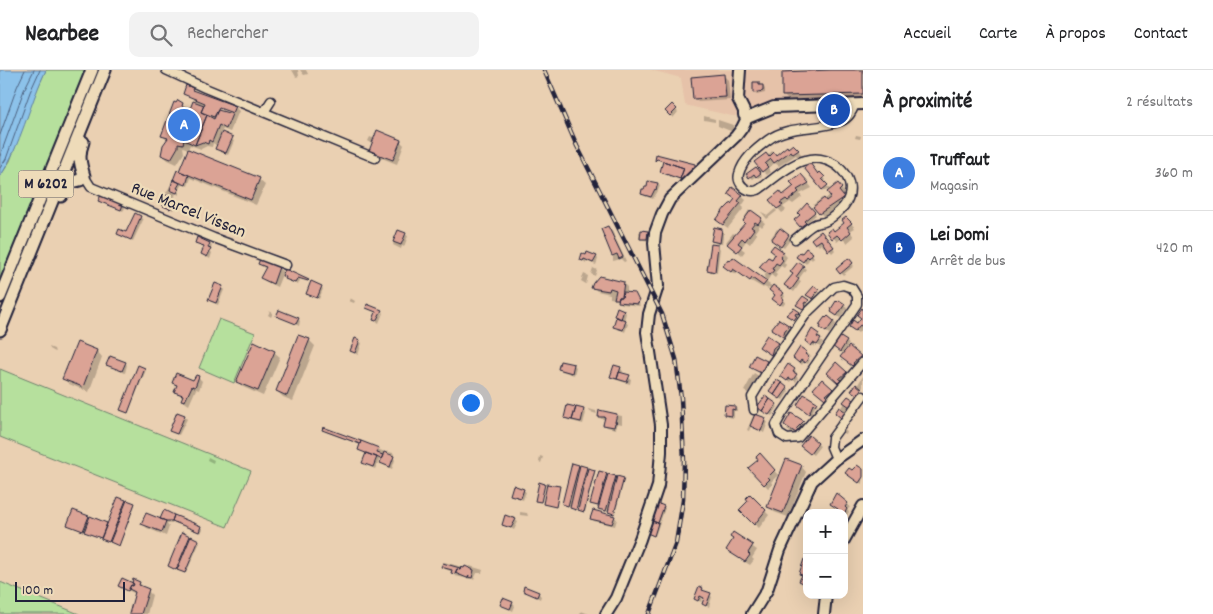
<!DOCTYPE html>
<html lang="fr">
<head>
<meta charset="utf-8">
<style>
	:root { --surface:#fff; --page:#f2f2f2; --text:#202124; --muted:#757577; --line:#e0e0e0; --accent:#22223b }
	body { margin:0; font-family:Dekko,sans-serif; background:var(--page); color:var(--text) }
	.controls { position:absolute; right:15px; bottom:15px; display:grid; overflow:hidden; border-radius:10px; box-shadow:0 5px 20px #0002 }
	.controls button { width:45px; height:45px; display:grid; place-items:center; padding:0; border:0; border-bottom:1px solid var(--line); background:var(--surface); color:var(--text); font:25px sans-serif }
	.scale { position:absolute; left:15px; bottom:12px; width:110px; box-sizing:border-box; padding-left:5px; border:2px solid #22223b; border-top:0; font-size:14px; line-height:18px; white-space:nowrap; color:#22223b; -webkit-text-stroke:4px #eedbb9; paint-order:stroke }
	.you { position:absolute; left:470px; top:332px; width:18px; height:18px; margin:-12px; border:4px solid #fff; border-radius:50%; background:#1a73e8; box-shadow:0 0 0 8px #1a73e833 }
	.badge { display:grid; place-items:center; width:32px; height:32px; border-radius:50%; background:var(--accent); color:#fff; font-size:16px; font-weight:700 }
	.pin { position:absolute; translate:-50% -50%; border:2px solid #fff; box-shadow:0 1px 5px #0006 }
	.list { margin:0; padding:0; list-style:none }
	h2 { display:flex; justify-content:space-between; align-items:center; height:65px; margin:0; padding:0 20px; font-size:21px }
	h2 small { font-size:16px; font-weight:400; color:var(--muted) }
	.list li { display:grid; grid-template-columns:32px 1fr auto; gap:15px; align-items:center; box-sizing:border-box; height:75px; padding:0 20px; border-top:1px solid var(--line) }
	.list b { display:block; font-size:19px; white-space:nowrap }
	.list p { margin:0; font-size:16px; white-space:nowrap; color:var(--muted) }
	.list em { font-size:16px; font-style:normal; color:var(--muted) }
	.icon { flex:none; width:28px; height:28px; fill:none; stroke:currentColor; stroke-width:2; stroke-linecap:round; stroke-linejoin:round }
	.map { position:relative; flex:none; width:863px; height:544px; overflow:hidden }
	header { display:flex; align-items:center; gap:30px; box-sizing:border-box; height:70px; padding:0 25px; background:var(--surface); border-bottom:1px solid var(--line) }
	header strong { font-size:24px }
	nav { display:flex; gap:28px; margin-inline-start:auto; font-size:18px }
	.search { width:350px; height:45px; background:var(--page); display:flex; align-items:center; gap:12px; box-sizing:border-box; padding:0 18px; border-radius:10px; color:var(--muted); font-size:19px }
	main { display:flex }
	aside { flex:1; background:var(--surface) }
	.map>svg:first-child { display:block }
</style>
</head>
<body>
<header>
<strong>Nearbee</strong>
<div class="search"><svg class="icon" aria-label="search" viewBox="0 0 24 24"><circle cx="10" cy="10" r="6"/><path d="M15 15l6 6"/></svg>Rechercher</div>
<nav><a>Accueil</a><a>Carte</a><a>À propos</a><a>Contact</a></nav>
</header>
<main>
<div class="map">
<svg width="863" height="544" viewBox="0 0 863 544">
	<rect width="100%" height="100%" fill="#ead0b2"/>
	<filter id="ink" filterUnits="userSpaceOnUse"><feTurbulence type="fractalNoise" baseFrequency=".02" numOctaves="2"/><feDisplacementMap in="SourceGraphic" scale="10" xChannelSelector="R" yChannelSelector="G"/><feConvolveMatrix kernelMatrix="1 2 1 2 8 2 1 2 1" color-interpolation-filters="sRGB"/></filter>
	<g filter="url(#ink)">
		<!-- built -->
		<path fill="#e6c2a9" d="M651,0H863V40L732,46L685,35L681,8Z"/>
		<!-- green -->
		<path fill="#b6e09d" stroke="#6c816c" d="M46,0H86L0,212V107L10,91L35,24Z
			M219,249L255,263L234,313L199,298Z
			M0,299L251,401L227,457L0,367Z
			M0,512L79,544H0Z"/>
		<!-- water -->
		<path fill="#8cc2ea" stroke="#6282a4" d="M0,0H46C29,35 21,75 0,107Z"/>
		<!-- shadow -->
		<path fill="#0003" fill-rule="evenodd" d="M292,0H298L299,6L296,7Z
			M300,0H306L308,4L304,5Z
			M832,0H863V29L789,31L783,25Z
			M724,6L728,10L730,30L698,32L694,28Z
			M754,13H758L763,16L765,19V23L757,25L754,23Z
			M192,19L196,22L235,37L239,41L230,62L223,59L221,63L234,71L228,85L219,81L216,79L217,76L213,73L212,77L207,76L201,79L190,75L188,79L183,77L184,83L177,94L168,90L163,85L167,70L162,65L178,32L191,41L195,30L184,23ZM218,36L234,42L225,44L216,40Z
			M672,36L678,42L673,48L667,41Z
			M704,46L715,49V52L704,50Z
			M718,50L733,55V62L718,56Z
			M856,65L861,66L860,69L855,68Z
			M370,67L375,69L400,71L404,75L397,94L374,85L370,81L373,74L368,71Z
			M786,78L797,79L802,85L798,88L796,85L779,96L775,93L768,98L771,102L767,105L763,101L767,86L772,81L776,86Z
			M657,88L694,96L698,100L684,111L664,104L661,101L664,93Z
			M756,98L762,106L759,108L757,106L753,109L748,105Z
			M178,102L259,110L265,115L256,135L191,108L188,116L183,114L180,119L179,125L176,123L174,129L176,131L172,136L174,138L173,140L164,135L168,124L166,123Z
			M820,103L826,110L824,112L831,121L838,115L845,123L842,125L847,131L824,147L813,135L822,128L824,130L831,124L827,120L825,121L823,119L818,105Z
			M805,109L812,118L800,124L802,127L793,134L790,132L783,137L786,140L782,143L771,130L783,126Z
			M657,114L660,116L658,121L653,129L645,126L642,124Z
			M733,119L746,130L742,136L744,138L728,158L722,154L736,129Z
			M100,130L123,135L125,138L123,141Z
			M809,137L816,145L805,154L807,156L804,159L796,150Z
			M775,139L777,141L767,149L762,143L763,142L767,146Z
			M749,140L765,153L762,157L760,155L755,162L757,164L750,174L746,171L741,178L745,181L742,185L726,172L733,163L736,165L746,153L743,150Z
			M140,147L143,150L133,171L119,164H127Z
			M850,152L855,158L850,161L854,167L847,173L842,168L837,172L829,162H834Z
			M608,157L612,161L626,191L624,192L621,189L613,191V186L602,160Z
			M777,159L791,169L784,178L771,168Z
			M722,160L724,163L722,174L715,173L713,171Z
			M398,161L408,166L404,177L402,176L401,179L393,175Z
			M639,162H648L650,165L649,171L639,169Z
			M823,165L835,180L832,183L826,176L824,177L821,174L819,176L813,169Z
			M228,167L241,172L243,175L242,177L227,169Z
			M196,172L210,174L212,176L210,181L212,183L210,189L202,184L205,177Z
			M712,175L718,176L720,179L717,203L711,202L708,200Z
			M783,183L787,187L784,192L786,195L784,198L781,196L775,203L777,205L775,208L771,205L767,211L764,207L772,191Z
			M812,184L814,187L812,190L810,188L806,194L798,187Z
			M596,186L598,189L596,195L586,191V193L581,189Z
			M733,189L783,224L785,226L783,230L786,232L783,236L776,231V225L769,217L768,219L764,217L763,218L751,211L750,208L737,203L736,205L729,200Z
			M849,190L854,196L843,205L838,199Z
			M798,193L806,199L798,210L801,212L794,222L788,217Z
			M259,194L278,198L283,202L277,217L265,211L261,207L266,199Z
			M593,198L597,200L595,206L591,204Z
			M584,204L588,206L586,214L581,211Z
			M284,206L298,207L300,210L298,215L289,211Z
			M623,213L627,217V224L637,227L640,236L622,234L616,229L610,228V224L597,221L593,217Z
			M222,217L224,220L218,235L212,232L209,230Z
			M321,217L323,219L319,229L308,223Z
			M814,217L821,223H819L816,226L818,228L816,231L810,227Z
			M350,228L355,231L354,233L349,231Z
			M803,228L810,234H808L806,241L800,237Z
			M839,232L847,238L840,248L835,244Z
			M368,238L381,241L383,243L379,253L375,250L377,243Z
			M794,239L801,245L799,244L797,252L790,248Z
			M863,240V257L858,263L853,259L862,248Z
			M270,241L273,243L271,247L268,245Z
			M624,241L626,243L624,251L628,254L625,262L614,256Z
			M278,245L298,249L300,251L299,256Z
			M779,250L791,259L787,263L785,268L775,262Z
			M833,251L836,254L829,264L824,260Z
			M813,261L821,268L819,270L823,273L820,277L816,274L814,277L809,273Z
			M840,267L849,274L844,281L846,282L850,278L862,289L854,296L855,298L842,287L844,284L836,279Z
			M356,269L362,273L358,285L351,281Z
			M309,270L315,276L293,331L283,327L277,321Z
			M77,274L97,281L102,287L89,322L69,314L64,309Z
			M778,274L780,276L773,284V286L763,279Z
			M49,277L54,279L55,282L50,279Z
			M274,282L280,287L263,326L243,317L238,312Z
			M806,283L812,287L805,285L810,290L808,294L804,292L802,295L797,291Z
			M767,292L769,294L764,305L750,297Z
			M125,293L127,295L125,303L108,295Z
			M836,294L849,305L841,312V314L829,303Z
			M574,295L576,297L574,305L562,301L559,299Z
			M138,297L146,300L128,343L122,340Z
			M620,298L623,301L621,304L631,309L630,314L614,309L612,307Z
			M794,300L797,303L795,305L798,308L796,312L792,309L790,312L784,308Z
			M754,303L760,307L751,325L744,321Z
			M863,306V317L861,319L863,323L861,327L855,323L857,316Z
			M198,307L202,311L199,320L196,319L189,335L186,333L182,329L183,327L176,322L178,317L173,313L194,312Z
			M822,311L835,322L828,330L815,319Z
			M787,319L789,321L783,330L773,323Z
			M848,327L856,334L852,338L849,336L845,342L848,345L844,350L839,346L840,339Z
			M816,333L818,335H816L811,345L801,338Z
			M776,335L778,337L772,346L761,339Z
			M735,337L737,339V341H734V348L727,347L725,345Z
			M589,339L596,341L597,344L590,342Z
			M583,340L586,343L583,354L568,350L566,348Z
			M600,342L622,346V354L617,353L616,359L607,357L605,355L606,349H601L599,346Z
			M754,344L768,352L764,363L751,356L749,361L747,360Z
			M792,345L805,355L798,362L799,364L797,363L795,366L787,360Z
			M184,346L187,349L179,365L173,363L171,360Z
			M324,358L385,382L384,383L392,387L393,385L386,381L393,383L394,384L393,387L395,390L392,399L384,395L381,392L382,390L380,389L375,399L366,395L364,393L367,384L359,379L361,375L326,362Z
			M844,360L847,362L846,365L842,362Z
			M809,367L820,376L813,385L802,376Z
			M760,385L778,405L771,412L773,414L768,418L750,399L760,390Z
			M540,386L543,387L541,393L539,392Z
			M208,387L214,390L213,393L207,390Z
			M578,396L580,399L586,398L589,401L595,402L585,442L577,438V440L572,439L571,437L563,434Z
			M801,396L806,402L788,447L774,442L769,436Z
			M863,401L862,414L849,405L853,402Z
			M606,404L609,407H615L618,409L624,410L615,444L607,439V442L601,440L600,437L592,434Z
			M523,420L526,422L523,430L511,425Z
			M836,425L850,437L847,440L849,442L846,447L844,443L838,442L839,440Z
			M750,426L769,445L759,458L741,440L750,431Z
			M125,431L135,435L119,476L69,455L88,447L108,456Z
			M657,434L665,438L655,466L648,463Z
			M164,442L200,457L203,459L201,463L175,453L167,454L169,457L166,466L147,458L143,454L161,451Z
			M520,442L527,443L528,446L520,445Z
			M614,447L617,449L615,456L594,451L592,449Z
			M515,450L518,452L514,460L504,454Z
			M182,464L200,472L186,503L170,497Z
			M734,464L757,480L752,488L754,490L750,495L732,484L735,470Z
			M444,492L469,499L470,496L483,500L482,503H477L474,510L471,508L470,509L455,506L453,502L445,499L443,497Z
			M134,511L139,513L152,525L147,544H129L136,524L119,516L133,514Z
			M702,519L712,527L709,537L703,534L705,529L702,528L701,532L695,529Z
			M524,520L538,523L541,526L540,529Z
			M512,533L515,536L513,541L502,535Z
			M581,541L589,544H580Z"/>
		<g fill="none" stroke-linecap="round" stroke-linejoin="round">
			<!-- shore -->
			<path stroke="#4c6281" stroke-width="1" d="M0,65L17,17L25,0
				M0,86L24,20L34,0
				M0,98L6,89L30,22L40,0"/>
		</g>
		<!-- building -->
		<path fill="#dba395" stroke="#22223b" d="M831,0H863V24L782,26V2Z
			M724,4L726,27L693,29L691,7Z
			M753,12H759V15H763V21L753,23Z
			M186,15L193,18L192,20L236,36L233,43L219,38L214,47L201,42L205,33L183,24Z
			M178,30L183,33L182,36L190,39L193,31L204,35L201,42L207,45L195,75L184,70L183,74L178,73V77L171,89L161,85L163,75L168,68L161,66L174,32L176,33Z
			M672,34L677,39L670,46L665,41Z
			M218,40L232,44L226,59L219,55L212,72L209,70L208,74L203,72L195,75L207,45L214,49Z
			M377,60L401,70L393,90L369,81Z
			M222,62L233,67L226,83L215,79Z
			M793,74L799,80L793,84L791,81L774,93L771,89L765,94L768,97L762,102L754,92L766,83L769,87L774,82L776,85L787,76L788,78Z
			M188,79L260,108L251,130L179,101Z
			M656,84L695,94V99L684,111L680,109L684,98L657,89L655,91Z
			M663,91L684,98L680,109L660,102Z
			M810,93L818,104L820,102L825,107L822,109L828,115L822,120L804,98Z
			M756,97L761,103L756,107L754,104L749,108L746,104Z
			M177,100L189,105L186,115L173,110Z
			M801,104L809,113L797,120L799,122L788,131L786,129L780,133L783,135L777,139L769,130L780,121L783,125L794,116L790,112Z
			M173,109L180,113L177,118L179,119L177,123L170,120Z
			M648,111L658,113L656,120L655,119L651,127L641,124L642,119H644L645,117H647Z
			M838,113L842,118L839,121L844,127L819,144L813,137L824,128L826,131L831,127L827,122Z
			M732,117L743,125L738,131L741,133L723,155L716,150L725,138V139L730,134H731L735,129L728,124Z
			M101,125L123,134L121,140L98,131Z
			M166,125L174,128L170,134L172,135L170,139L163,136Z
			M807,133L815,142L804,151L806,153L800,157L794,150L800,145L798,143Z
			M751,140L762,148L758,154L755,152L751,157L754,159L745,171L742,168L738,173L742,176L737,182L727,174L745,153L743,151Z
			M135,143L141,146L131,170L117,164L119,159L126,162Z
			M846,147L852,153L847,157L851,162L842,170L837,165L832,169L827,162L832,158L834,161L844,153L842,150Z
			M608,156L623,187L619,189L617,184L612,186L601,159Z
			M714,157L722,159L720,173L711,171Z
			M780,158L789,165L781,177L771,170Z
			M398,160L406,163L401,175L393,172Z
			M641,160L648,161L647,169H640Z
			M821,161L834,177L828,181L821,170L815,174L811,169Z
			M197,167L210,173L208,178L211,179L207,187L201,184L204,176L195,173Z
			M711,174L718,175L715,202L707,200Z
			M774,175L784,182L780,187L783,190L779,195L776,193L772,199L774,200L770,205L759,197L768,187L772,189L775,184L770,180Z
			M806,178L813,183L809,188L807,186L803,192L796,187L800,182L802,183Z
			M587,182L597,186L593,193L584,189L583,191L580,190L582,183L586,185Z
			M733,187L767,211L763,216L752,208L750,211L739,203L733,199L731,202L723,196L728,189L730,191Z
			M849,188L853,193L840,204L836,199Z
			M260,189L279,197L273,214L260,208L266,197L258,194Z
			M798,192L804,196L796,207L799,209L791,220L784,215L793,204L790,202Z
			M285,199L309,210L308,211L298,208L295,213L285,209L286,207L282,206Z
			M599,206L624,212L622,227H619V229H614L616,220L610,218L609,221L591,218L593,213Z
			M311,211L322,216L317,228L306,224Z
			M215,213L223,216L216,233L208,230Z
			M773,215L784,223L781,227L784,229L780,235L772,229L775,225L769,220Z
			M814,216L819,220L817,223L816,222L815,223L816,224L813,229L806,225Z
			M623,222L635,223L639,231L638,234L618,232L619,227H622Z
			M803,226L809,230L807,233L805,232L804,234L806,235L803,239L796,235Z
			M839,230L845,234L837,246L831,242L832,240L831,239L836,231L837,232Z
			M367,234L382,240L376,251L373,250L376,242L366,238Z
			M617,237L624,240L621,249L614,246Z
			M794,238L800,242L798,244L796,243L795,245L797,246L794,250L786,245Z
			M862,238L863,239V257L860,255L855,261L849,257L853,250L857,253L859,250L861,248L857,245Z
			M279,240L299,248L296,254L276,246Z
			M828,246L834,251L826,262L820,258L821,256L819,255L825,247L826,248Z
			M616,247L626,250L623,260L613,257Z
			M779,249L790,256L785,260L783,267L771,259Z
			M812,259L819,264L817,267L821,269L817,275L813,273L811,276L805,271Z
			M298,265L310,269L287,326L276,321Z
			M767,265L779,273L773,278L771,285L759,277Z
			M839,266L847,271L840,282L832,276Z
			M355,268L360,270L355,283L350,281Z
			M254,271L275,281L258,321L236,312Z
			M77,272L97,280L83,317L62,309Z
			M849,276L861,286L853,293L854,294L852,296L840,287Z
			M800,277L807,282L805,284L809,287L805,293L801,290L799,293L793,288Z
			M755,285L767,291L761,303L749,297Z
			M110,286L126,292L122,301L106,295Z
			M560,291L574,294L572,303L558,299Z
			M836,292L847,302L839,309L841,310L838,313L827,303Z
			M788,294L795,299L793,302L797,304L793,310L789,308L787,311L780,306Z
			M138,295L145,298L128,343L120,340Z
			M614,295L621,297L617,309L610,307Z
			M619,302L630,305L627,312L617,309Z
			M176,303L193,310L196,305L199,306L195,317L192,316L185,331L181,330L183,325L174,322L177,315L172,313Z
			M822,309L833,319L826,325L827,326L825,329L813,319Z
			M777,310L782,313L774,325L769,321Z
			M782,313L788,318L780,329L774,325Z
			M856,314L862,319L858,325L851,321Z
			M804,324L817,332L815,335L813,334L809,344L797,335Z
			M765,326L770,329L762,341L757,337Z
			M848,326L854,330L850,337L843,332Z
			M770,329L777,334L769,345L762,341Z
			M567,335L576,337L572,350L564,348Z
			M725,335L735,336V340L732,339V346L724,345Z
			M576,337L584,339L581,352L572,350Z
			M839,337L846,342L841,348L835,343Z
			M599,340L617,344L615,352H617L615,353L614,357L603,355L605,347H598Z
			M177,342L185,345L177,364L169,361Z
			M791,343L804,351L796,359L798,360L796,363L784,355Z
			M755,344L766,348L761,361L750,356Z
			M323,357L361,371L360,374L322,360Z
			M809,365L818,373L810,384L800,376Z
			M361,371L379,378L377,383L383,385L381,389L358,380Z
			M384,382L394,386L390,397L380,393Z
			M366,383L377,387L373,397L362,393Z
			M760,383L775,400L768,407L770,409L764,415L748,398L758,390L756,387Z
			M786,389L802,395L783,443L767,437Z
			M572,393L579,395L568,436L562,434Z
			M580,395L587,397L576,440L570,438Z
			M857,395L863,399V407L859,413L845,403L849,398L852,400Z
			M588,398L595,400L584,442L578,440Z
			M599,401L607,403L598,436L590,434Z
			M608,404L616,406L606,441L598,439Z
			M617,406L624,408L614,444L608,442Z
			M539,412L545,414L541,432L535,431Z
			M547,414L560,416L556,437L543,434Z
			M513,415L524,419L521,428L510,425Z
			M836,423L848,433L845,437L847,439L844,444L837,442L838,439L830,434Z
			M750,424L766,440L754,455L739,440L748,431L746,428Z
			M118,427L126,430L109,472L101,469Z
			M127,430L135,433L119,476L110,472Z
			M657,433L664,436L658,453L650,450Z
			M73,440L89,446L83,461L67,455Z
			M164,440L174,445L172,451H166L160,449Z
			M593,440L615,446L612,454L590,449Z
			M146,443L166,451L162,462L141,454Z
			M174,445L201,456L199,462L172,451Z
			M505,445L516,449L511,458L502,455Z
			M90,446L107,453L101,468L84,462Z
			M651,451L658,453L654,466L647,463Z
			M182,462L190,466L176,500L168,496Z
			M733,462L753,475L748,483L750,485L745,492L726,480L733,469L730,467Z
			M191,466L199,470L185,503L177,500Z
			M804,489L807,490V515L799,511L802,505L799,504Z
			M443,493L446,494L460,498V500L457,499L455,504L451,503L452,500L441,497Z
			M465,496L474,500L472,508L468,507L469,505L467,508L455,503L457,499L460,500L461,497L464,498Z
			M122,508L133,513V516L131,515L128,521L118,516Z
			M133,509L140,512L139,515L149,519L141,544H129L135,522L129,519L131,515L133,516L134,514L132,513Z
			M524,516L539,522L537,527L523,521Z
			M699,516L703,518L702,520L711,523L706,536L702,534L704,528L700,526L698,531L694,529Z
			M503,528L513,532L510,539L500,535Z"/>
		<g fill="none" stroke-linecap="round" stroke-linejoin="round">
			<defs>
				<path id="street" d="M166,0L205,18L375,88
					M264,42L271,31
					M84,106L91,117L214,168L286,195
					M795,169C801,165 806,159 813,155C816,153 820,153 824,152C830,150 840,141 844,136C863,110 832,82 806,90C792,93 775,107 764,116C762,117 760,119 758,120C748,124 736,114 739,104C743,89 756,79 768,70C790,54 817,61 841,51C849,48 852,42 855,34
					M754,340L752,327L771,295L807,243L834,217L843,215L852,218L857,226V234L782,344L776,355L779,364L787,369L798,368L863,292
					M836,389L831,377L832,368L863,326"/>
				<path id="secondary" d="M740,0L738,29L744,41V45L747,48
					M747,48L774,37L863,34
					M844,470L863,436
					M606,544L616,528L640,469L658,416L661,382V355L647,262L649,244L658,216L654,173L655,163L662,144L670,129L736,66L742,58L747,48
					M752,544L767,520L780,480L812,411L836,389L863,370
					M824,544L826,525"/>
				<path id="primary" d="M61,126L68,113L80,110L84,106C80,93 78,85 83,72
					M0,227L92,0
					M0,260L105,0"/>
			</defs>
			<!-- street casing -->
			<use href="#street" stroke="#22223b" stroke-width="11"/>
			<!-- secondary casing -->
			<use href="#secondary" stroke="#22223b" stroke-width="14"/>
			<!-- primary casing -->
			<use href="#primary" stroke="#22223b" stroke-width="15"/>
			<!-- street -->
			<use href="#street" stroke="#eedbb9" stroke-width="8"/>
			<!-- secondary -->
			<use href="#secondary" stroke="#eedbb9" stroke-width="10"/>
			<!-- primary -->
			<use href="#primary" stroke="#eedbb9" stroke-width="11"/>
			<defs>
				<path id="rail" d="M544,0L577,76L662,244L676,289L681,328L684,391L683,430L676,473L649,544"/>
			</defs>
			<!-- rail casing -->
			<use href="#rail" stroke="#22223b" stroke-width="4.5"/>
			<!-- rail -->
			<use href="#rail" stroke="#eedbb9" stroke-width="2.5" stroke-dasharray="8" stroke-linecap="butt"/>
		</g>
	</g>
	<g text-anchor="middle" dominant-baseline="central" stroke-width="4.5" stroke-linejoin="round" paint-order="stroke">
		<!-- shield labels -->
		<rect fill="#eedbb9" stroke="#5f5a61" stroke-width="1" x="18.5" y="100.5" width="55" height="27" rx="4"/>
		<g font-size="16" font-weight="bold" fill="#22223b">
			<text x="46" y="114">M 6202</text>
		</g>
		<!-- street labels -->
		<g font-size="18" fill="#22223b" stroke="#eedbb9">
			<text transform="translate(188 141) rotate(22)">Rue Marcel Vissan</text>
		</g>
	</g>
</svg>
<div class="controls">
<button>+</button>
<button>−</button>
</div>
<div class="scale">100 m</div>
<div class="you"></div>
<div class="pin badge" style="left:184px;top:55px;background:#3f7fe0">A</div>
<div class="pin badge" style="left:834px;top:40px;background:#1a4fb4">B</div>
</div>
<aside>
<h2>À proximité<small>2 résultats</small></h2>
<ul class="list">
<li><span class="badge" style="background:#3f7fe0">A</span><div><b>Truffaut</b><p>Magasin</p></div><em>360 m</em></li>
<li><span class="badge" style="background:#1a4fb4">B</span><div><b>Lei Domi</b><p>Arrêt de bus</p></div><em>420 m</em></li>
</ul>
</aside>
</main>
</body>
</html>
